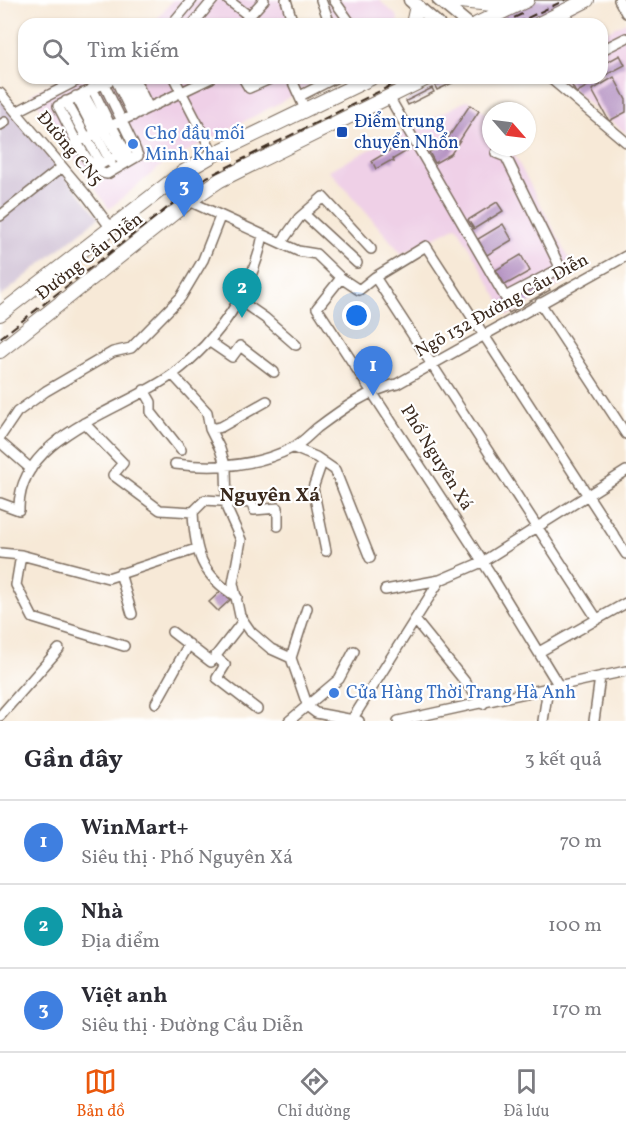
<!DOCTYPE html>
<html lang="vi">
<head>
<meta charset="utf-8">
<style>
	:root { --surface:#fff; --page:#f7f7f7; --text:#2b2b33; --muted:#7c7c81; --line:#e1e1e2; --accent:#ea580c }
	body { margin:0; font-family:Vollkorn,serif; background:var(--page); color:var(--text) }
	.compass { position:absolute; left:482px; top:102px; width:54px; height:54px; border-radius:50%; background:var(--surface); box-shadow:0 2px 4px #0004; rotate:118deg }
	.you { position:absolute; left:357px; top:316px; width:21px; height:21px; margin:-15px; border:4px solid #fff; border-radius:50%; background:#1a73e8; box-shadow:0 0 0 9px #1a73e833 }
	.badge { display:grid; place-items:center; width:39px; height:39px; border-radius:50%; background:var(--accent); color:#fff; font-size:20px; font-weight:700 }
	.pin { position:absolute; translate:-50% -50px; filter:drop-shadow(0 2px 3px #0008) }
	.pin::after { content:''; position:absolute; top:32px; width:21px; height:18px; background:inherit; clip-path:polygon(0 0,100% 0,50% 100%) }
	.list { margin:0; padding:0; list-style:none }
	h2 { display:flex; justify-content:space-between; align-items:center; height:78px; margin:0; padding:0 24px; font-size:26px }
	h2 small { font-size:20px; font-weight:400; color:var(--muted) }
	.list li { display:grid; grid-template-columns:39px 1fr auto; gap:18px; align-items:center; box-sizing:border-box; height:84px; padding:0 24px; border-top:2px solid var(--line) }
	.list b { display:block; font-size:22px; white-space:nowrap }
	.list p { margin:0; font-size:20px; white-space:nowrap; color:var(--muted) }
	.list em { font-size:20px; font-style:normal; color:var(--muted) }
	.icon { flex:none; width:33px; height:33px; fill:none; stroke:currentColor; stroke-width:2; stroke-linecap:round; stroke-linejoin:round }
	.map { position:relative; flex:none; width:626px; height:721px; overflow:hidden }
	.search { position:absolute; background:var(--surface); box-shadow:0 2px 4px #0004; left:18px; right:18px; top:18px; height:66px; display:flex; align-items:center; gap:15px; box-sizing:border-box; padding:0 21px; border-radius:18px; color:var(--muted); font-size:22px }
	.sheet { height:330px; background:var(--surface) }
	nav { display:flex; justify-content:space-around; align-items:center; box-sizing:border-box; height:84px; border-top:2px solid var(--line); background:var(--surface); font-size:16px; color:var(--muted) }
	nav a { display:grid; justify-items:center; gap:3px }
	nav .on { color:var(--accent) }
	.map>svg:first-child { display:block }
</style>
</head>
<body>
<div class="map">
<svg width="626" height="721" viewBox="0 0 626 721">
	<rect width="100%" height="100%" fill="#fff"/>
	<filter id="ink" filterUnits="userSpaceOnUse"><feTurbulence type="fractalNoise" baseFrequency=".0167" numOctaves="2"/><feDisplacementMap in="SourceGraphic" scale="12" xChannelSelector="R" yChannelSelector="G"/><feConvolveMatrix kernelMatrix="1 2 1 2 8 2 1 2 1" color-interpolation-filters="sRGB"/></filter>
	<filter id="wash" filterUnits="userSpaceOnUse"><feTurbulence type="fractalNoise" baseFrequency=".008" numOctaves="4" result="noise"/><feDisplacementMap in="SourceGraphic" scale="24" xChannelSelector="R" yChannelSelector="G"/><feGaussianBlur stdDeviation="1.35" result="paint"/><feColorMatrix in="noise" values="0 0 0 0 0 0 0 0 0 0 0 0 0 0 0 0 0 1.4 0 .05"/><feComposite in="paint" operator="in"/></filter>
	<g filter="url(#wash)">
		<rect width="100%" height="100%" fill="#f7e9d7"/>
		<!-- built -->
		<path fill="#efd0e7" d="M173,0H289L296,24H153Z
			M322,0H379L398,17L397,24H332Z
			M626,22V133L558,78H602V34Z
			M63,78H308L309,87L162,165L109,209L31,94Z
			M468,100L491,117V147H510L578,275L508,316L457,226L402,254L329,170Z"/>
		<!-- industrial -->
		<path fill="#cdbed3" d="M0,98L99,217L0,297Z"/>
		<g id="blocks">
			<!-- building -->
			<path fill="#b897c5" d="M521,0H592L541,24H505L499,10Z
				M620,55L625,65L602,77V65Z
				M614,77L626,100V112L609,121L592,90Z
				M452,78H463L437,90L435,86Z
				M568,78H601L576,93Z
				M432,88L434,92L408,105L406,101Z
				M470,105L479,111L451,154L435,163L429,152L444,144Z
				M402,143L407,151L393,159L394,162L390,161L376,169L372,161Z
				M497,202L503,211L474,229L468,220Z
				M503,224L512,240L487,255L478,239Z
				M521,255L530,271L505,285L496,270Z
				M544,279L550,290L509,313L503,302Z
				M221,591L230,600L218,611L209,602Z"/>
		</g>
	</g>
	<g filter="url(#ink)">
		<use href="#blocks" fill-opacity="0" stroke="#7d6d5f" stroke-width="1.5"/>
		<g fill="none" stroke-linecap="round" stroke-linejoin="round">
			<defs>
				<path id="minor" d="M228,0L249,16L253,24
					M286,0L293,24
					M321,0L330,24
					M334,0L351,24
					M619,0L626,13
					M172,24L192,0
					M193,24L213,0
					M242,24L264,0
					M602,50L626,38
					M115,78L58,106C68,123 87,172 107,174L138,156L134,146
					M115,78L133,116
					M124,78L141,112
					M134,78L149,108
					M174,78L214,155
					M243,78L249,88L272,78
					M291,78L305,109
					M550,78L626,142
					M92,88L111,127
					M0,93L87,196L110,227
					M83,93L120,159
					M76,96L111,163
					M300,96L335,78
					M389,97L505,297L557,270L559,265L506,157L496,153
					M66,101L101,164
					M16,112L82,78
					M0,125L5,122
					M112,126L128,156
					M75,143L211,78
					M94,168L134,146L102,80
					M189,201L298,251L316,254L341,278L317,308L490,573L559,686
					M304,214L357,263
					M0,216L62,167
					M281,243L299,218L323,197L371,249
					M375,277L597,619
					M341,278L359,290L375,277L426,246L626,554
					M239,300L265,318L296,345
					M540,303L626,434
					M210,342L232,357L240,346L274,372
					M173,375L207,412L210,429L220,449L226,468L227,509L241,540L233,583L240,616L251,632L271,649L291,658L308,707
					M144,390L151,402V412L181,450
					M84,423L123,463L113,475L160,510L193,512
					M210,429L221,427L267,401
					M0,437L17,412L46,391L113,352L131,348L181,297L203,260L220,217
					M0,442L31,469
					M294,448L316,457L335,470L370,558
					M322,462L313,488L326,551
					M175,464C215,469 255,467 292,448C301,444 310,434 317,428C341,410 368,390 397,384L626,256
					M0,503L19,510C17,435 125,410 173,374C218,340 253,290 263,235
					M0,553L21,555L108,578L196,549
					M21,555L16,585L33,618L124,646
					M120,573L132,614
					M385,590L440,580L482,562L626,471
					M237,597C201,575 195,553 193,512L205,500L252,503L254,510L278,508V526
					M416,621L483,704
					M172,632L211,662L243,621
					M539,652L626,603
					M215,656L225,665L217,678L257,709
					M291,658L307,608
					M156,703L189,644
					M308,707L316,713L359,721
					M0,716L59,649
					M353,718L440,580
					M289,721L339,679L354,651
					M398,721L626,671
					M543,721L548,688
					M594,721L600,677"/>
				<path id="major" d="M410,0L438,24
					M439,0L468,24"/>
				<path id="highway" d="M448,0L514,6
					M413,24L417,6
					M477,24L527,0
					M539,24L587,0
					M0,314L182,173L220,151L371,78
					M0,351L189,201L220,180L427,78"/>
			</defs>
			<!-- minor casing -->
			<use href="#minor" stroke="#7d6d5f" stroke-width="12"/>
			<!-- major casing -->
			<use href="#major" stroke="#7d6d5f" stroke-width="15"/>
			<!-- highway casing -->
			<use href="#highway" stroke="#7d6d5f" stroke-width="16"/>
			<!-- minor -->
			<use href="#minor" stroke="#fff" stroke-width="9"/>
			<!-- major -->
			<use href="#major" stroke="#fff" stroke-width="12"/>
			<!-- highway -->
			<use href="#highway" stroke="#fff" stroke-width="14"/>
			<!-- rail -->
			<path stroke="#3b2a1e" stroke-width="2" stroke-dasharray="9 4.5" stroke-linecap="butt" d="M502,24L522,14
				M515,24L565,0
				M0,338L207,177L406,78"/>
		</g>
	</g>
	<!-- markers -->
	<rect fill="#1a4fb4" stroke="#fff" stroke-width="2" x="336" y="126" width="12" height="12" rx="3"/>
	<g fill="#3f7fe0" stroke="#fff" stroke-width="2">
		<circle cx="133" cy="144" r="6"/>
		<circle cx="334" cy="693" r="6"/>
	</g>
	<g text-anchor="middle" dominant-baseline="central" stroke-width="4.5" stroke-linejoin="round" paint-order="stroke">
		<!-- transit labels -->
		<g font-size="18" fill="#164399" stroke="#fff" text-anchor="start">
			<text x="354" y="122">Điểm trung<tspan x="354" dy="21">chuyển Nhổn</tspan></text>
		</g>
		<!-- shop labels -->
		<g font-size="18" fill="#366cbe" stroke="#fff" text-anchor="start">
			<text x="145" y="134">Chợ đầu mối<tspan x="145" dy="21">Minh Khai</tspan></text>
			<text x="346" y="693">Cửa Hàng Thời Trang Hà Anh</text>
		</g>
		<!-- street labels -->
		<g font-size="18" fill="#3b2a1e" stroke="#fff">
			<text transform="translate(69 149) rotate(50)">Đường CN5</text>
			<text transform="translate(90 257) rotate(-38)">Đường Cầu Diễn</text>
			<text transform="translate(502 306) rotate(-29)">Ngõ 132 Đường Cầu Diễn</text>
			<text transform="translate(436 458) rotate(58)">Phố Nguyên Xá</text>
		</g>
		<!-- neighbourhood labels -->
		<g font-size="20" font-weight="bold" fill="#3b2a1e" stroke="#fff">
			<text x="270" y="496">Nguyên Xá</text>
		</g>
	</g>
</svg>
<svg class="compass" viewBox="-18 -18 36 36"><path d="M0-13l5 13h-10z" fill="#e53935"/><path d="M0 13l5-13h-10z" fill="#7c7c81"/></svg>
<div class="you"></div>
<div class="pin badge" style="left:373px;top:396px;background:#3f7fe0">1</div>
<div class="pin badge" style="left:242px;top:318px;background:#0f9aa8">2</div>
<div class="pin badge" style="left:184px;top:217px;background:#3f7fe0">3</div>
<div class="search"><svg class="icon" aria-label="search" viewBox="0 0 24 24"><circle cx="10" cy="10" r="6"/><path d="M15 15l6 6"/></svg>Tìm kiếm</div>
</div>
<section class="sheet">
<h2>Gần đây<small>3 kết quả</small></h2>
<ul class="list">
<li><span class="badge" style="background:#3f7fe0">1</span><div><b>WinMart+</b><p>Siêu thị · Phố Nguyên Xá</p></div><em>70 m</em></li>
<li><span class="badge" style="background:#0f9aa8">2</span><div><b>Nhà</b><p>Địa điểm</p></div><em>100 m</em></li>
<li><span class="badge" style="background:#3f7fe0">3</span><div><b>Việt anh</b><p>Siêu thị · Đường Cầu Diễn</p></div><em>170 m</em></li>
</ul>
</section>
<nav>
<a class="on"><svg class="icon" aria-label="map" viewBox="0 0 24 24"><path d="M3 6l6-2 6 2 6-2v14l-6 2-6-2-6 2zM9 4v14M15 6v14"/></svg>Bản đồ</a>
<a><svg class="icon" aria-label="directions" viewBox="0 0 24 24"><path d="M12 3l9 9-9 9-9-9zM9 14v-3h6M13 9l2 2-2 2"/></svg>Chỉ đường</a>
<a><svg class="icon" aria-label="saved" viewBox="0 0 24 24"><path d="M7 4h10v16l-5-4-5 4z"/></svg>Đã lưu</a>
</nav>
</body>
</html>
